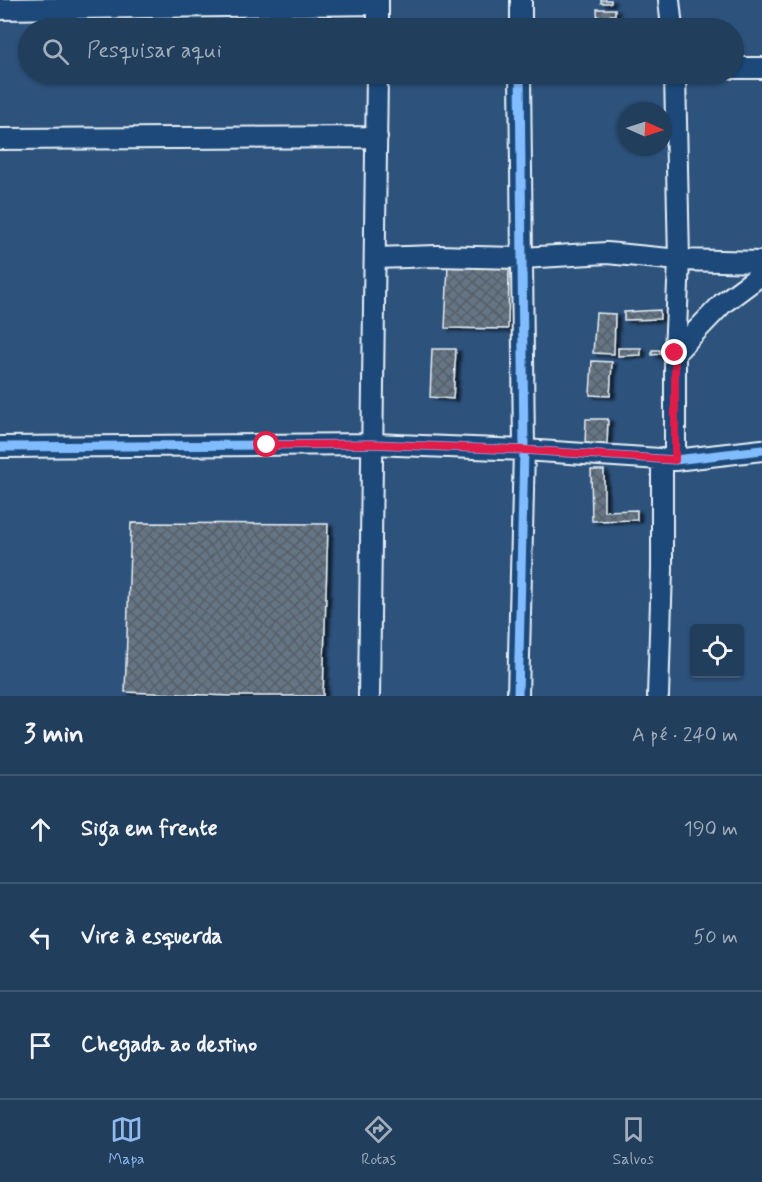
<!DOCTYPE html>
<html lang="pt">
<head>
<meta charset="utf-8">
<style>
	:root { --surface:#223e5d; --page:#2e4966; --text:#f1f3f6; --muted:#a2aebc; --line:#3f5772; --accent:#90b9f0 }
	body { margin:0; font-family:Mynerve,sans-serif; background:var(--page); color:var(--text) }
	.controls { position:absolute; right:18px; bottom:18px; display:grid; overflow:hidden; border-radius:6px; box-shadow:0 2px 4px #0004 }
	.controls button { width:54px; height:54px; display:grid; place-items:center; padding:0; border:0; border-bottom:2px solid var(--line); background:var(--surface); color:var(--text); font:30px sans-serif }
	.compass { position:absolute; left:618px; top:102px; width:54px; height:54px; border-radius:50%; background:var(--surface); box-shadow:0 2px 4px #0004; rotate:93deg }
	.stop { position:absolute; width:18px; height:18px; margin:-14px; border:4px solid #e11d48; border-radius:50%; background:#fff }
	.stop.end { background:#e11d48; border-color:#fff; box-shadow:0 2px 6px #0008 }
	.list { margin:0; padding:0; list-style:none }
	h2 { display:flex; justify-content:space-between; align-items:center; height:78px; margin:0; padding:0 24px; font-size:26px }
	h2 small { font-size:20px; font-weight:400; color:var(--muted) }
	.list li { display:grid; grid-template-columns:39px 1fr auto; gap:18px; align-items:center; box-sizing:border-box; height:108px; padding:0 24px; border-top:2px solid var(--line) }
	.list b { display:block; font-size:22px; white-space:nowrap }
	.list em { font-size:20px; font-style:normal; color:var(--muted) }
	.icon { flex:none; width:33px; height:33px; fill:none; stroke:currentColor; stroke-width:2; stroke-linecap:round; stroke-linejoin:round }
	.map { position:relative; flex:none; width:762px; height:696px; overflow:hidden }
	.search { position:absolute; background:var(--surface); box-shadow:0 2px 4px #0004; left:18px; right:18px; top:18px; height:66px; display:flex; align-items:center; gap:15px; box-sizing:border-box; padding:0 21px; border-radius:33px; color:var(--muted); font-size:22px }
	.sheet { height:402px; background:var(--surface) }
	nav { display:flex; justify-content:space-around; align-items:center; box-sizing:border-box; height:84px; border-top:2px solid var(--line); background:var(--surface); font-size:16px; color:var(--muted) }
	nav a { display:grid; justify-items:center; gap:3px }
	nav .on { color:var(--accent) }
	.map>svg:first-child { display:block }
</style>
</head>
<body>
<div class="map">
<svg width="762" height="696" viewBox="0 0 762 696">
	<defs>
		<pattern id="building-cross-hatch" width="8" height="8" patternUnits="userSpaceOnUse" patternTransform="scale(1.5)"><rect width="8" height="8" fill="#657484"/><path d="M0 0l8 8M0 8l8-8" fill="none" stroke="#565e67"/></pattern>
		<filter id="shadow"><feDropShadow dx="4.5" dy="2.5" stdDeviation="1.5" flood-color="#0009"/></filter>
	</defs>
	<rect width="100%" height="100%" fill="#2d527c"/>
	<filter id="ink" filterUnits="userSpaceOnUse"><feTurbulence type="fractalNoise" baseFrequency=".0167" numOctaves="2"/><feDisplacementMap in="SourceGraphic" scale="12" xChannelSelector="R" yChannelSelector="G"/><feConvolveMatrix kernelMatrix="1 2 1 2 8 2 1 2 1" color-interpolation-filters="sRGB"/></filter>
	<g filter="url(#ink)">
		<!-- building -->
		<path fill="url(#building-cross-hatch)" stroke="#e8f1f8" stroke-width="1.5" filter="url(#shadow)" d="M601,0H611V3H601Z
			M597,9H615V15H610L611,28H598Z
			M448,266L509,268L508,329L445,328Z
			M660,310V319L624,320V312Z
			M596,313L615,314L614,354L593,353Z
			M618,348H641V355L618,356Z
			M432,349H456L453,399L430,397Z
			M652,350H660V354L652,355Z
			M592,361L612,362L610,396L590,395Z
			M586,419H608L607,445H585Z
			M591,470H604V511L637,510V520L592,521Z
			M131,523L328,524L323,696H232L125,692Z"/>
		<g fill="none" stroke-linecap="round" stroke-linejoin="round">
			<defs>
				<path id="minor" d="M669,0L672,28
					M0,9L378,4
					M378,28V0
					M521,28V0
					M734,68H762
					M0,139L377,137
					M376,258L436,256L522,258L607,253L679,260L762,262
					M675,353L723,303L762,274
					M0,447L373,444L524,450L675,460L762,450
					M675,460V353L679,260L675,74
					M369,696L377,74
					M518,696L524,450L520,74
					M658,696L662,570V460"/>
			</defs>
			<!-- minor casing -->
			<use href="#minor" stroke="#e8f1f8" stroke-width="24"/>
			<!-- minor -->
			<use href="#minor" stroke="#1f4a7a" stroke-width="20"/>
			<defs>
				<path id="cycleway" d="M0,447L373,444L524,450L675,460L762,450
					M518,696L524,450L520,74"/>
			</defs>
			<!-- cycleway casing -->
			<use href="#cycleway" stroke="#1f4a7a" stroke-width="13"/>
			<!-- cycleway -->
			<use href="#cycleway" stroke="#80bcff" stroke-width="9"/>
		</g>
	</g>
	<g fill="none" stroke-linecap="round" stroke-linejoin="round" filter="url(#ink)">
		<!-- route -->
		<path stroke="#e11d48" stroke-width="8" d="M267,445L373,444L524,450L675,460V353"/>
	</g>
</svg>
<div class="controls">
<button><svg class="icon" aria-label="locate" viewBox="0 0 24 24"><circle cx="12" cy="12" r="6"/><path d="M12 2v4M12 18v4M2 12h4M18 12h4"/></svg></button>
</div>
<svg class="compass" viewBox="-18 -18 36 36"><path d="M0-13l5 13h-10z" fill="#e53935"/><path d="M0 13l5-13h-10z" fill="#a2aebc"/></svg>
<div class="stop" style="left:267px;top:445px"></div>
<div class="stop end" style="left:675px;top:353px"></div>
<div class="search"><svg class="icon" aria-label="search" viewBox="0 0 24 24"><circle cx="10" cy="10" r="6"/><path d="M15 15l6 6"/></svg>Pesquisar aqui</div>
</div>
<section class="sheet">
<h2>3 min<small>A pé · 240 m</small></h2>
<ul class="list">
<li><svg class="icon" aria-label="ahead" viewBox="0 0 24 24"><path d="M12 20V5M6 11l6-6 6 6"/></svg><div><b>Siga em frente</b></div><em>190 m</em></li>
<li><svg class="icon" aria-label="left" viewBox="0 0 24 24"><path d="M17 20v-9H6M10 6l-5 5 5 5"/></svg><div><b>Vire à esquerda</b></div><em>50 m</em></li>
<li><svg class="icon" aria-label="arrive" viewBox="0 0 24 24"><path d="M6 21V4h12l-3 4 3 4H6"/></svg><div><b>Chegada ao destino</b></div></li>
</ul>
</section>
<nav>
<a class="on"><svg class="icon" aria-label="map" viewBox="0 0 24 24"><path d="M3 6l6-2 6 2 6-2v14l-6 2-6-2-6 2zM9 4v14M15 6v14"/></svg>Mapa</a>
<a><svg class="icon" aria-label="directions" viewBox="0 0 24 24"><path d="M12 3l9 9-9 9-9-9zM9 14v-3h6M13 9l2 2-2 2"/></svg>Rotas</a>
<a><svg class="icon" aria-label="saved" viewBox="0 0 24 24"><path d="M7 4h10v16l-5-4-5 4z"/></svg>Salvos</a>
</nav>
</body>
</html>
